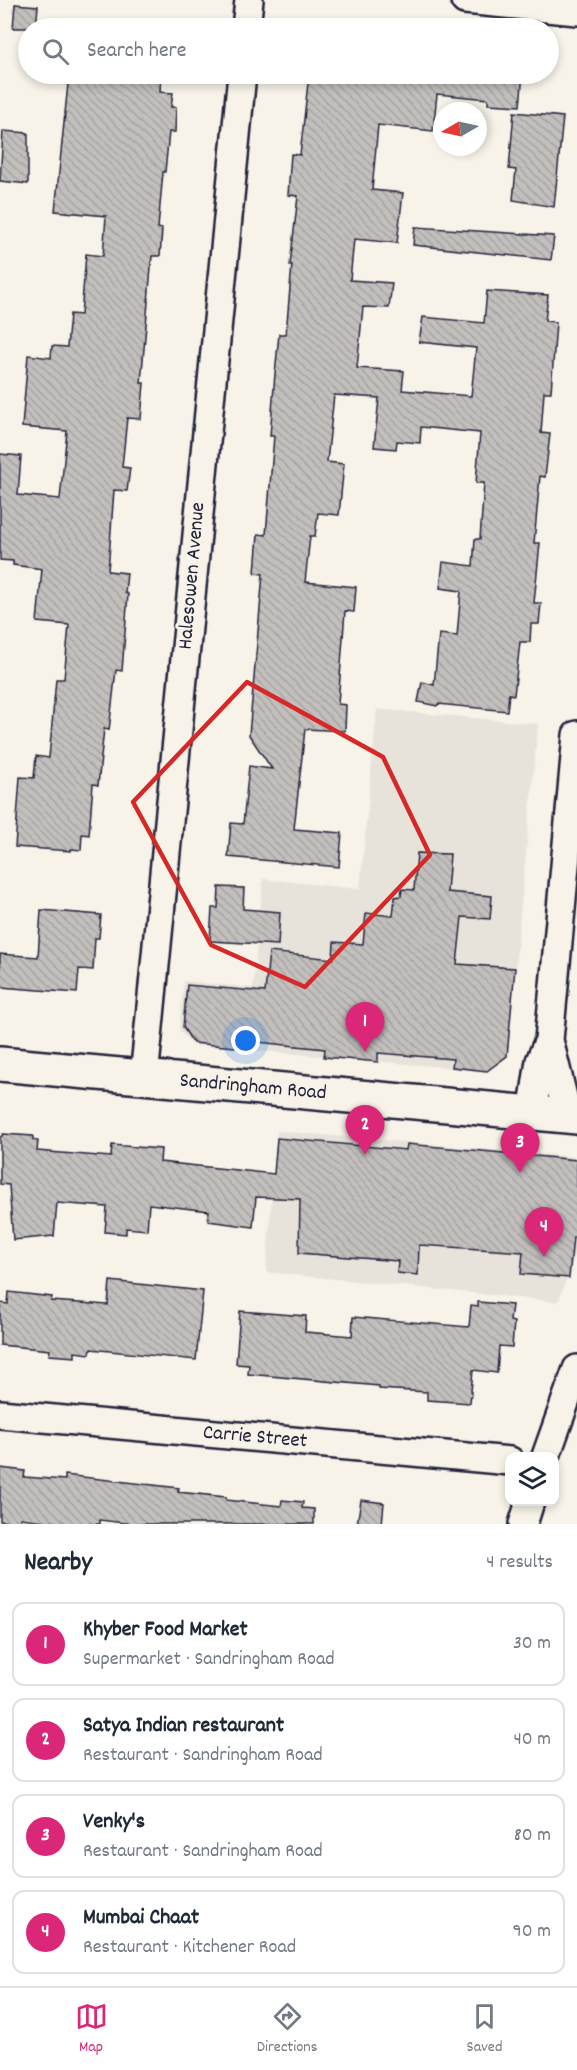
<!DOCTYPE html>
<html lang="en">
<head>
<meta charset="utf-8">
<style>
	:root { --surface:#fff; --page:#f6f6f7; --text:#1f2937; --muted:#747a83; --line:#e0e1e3; --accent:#db2777 }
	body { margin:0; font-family:Dekko,sans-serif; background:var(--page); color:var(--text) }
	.controls { position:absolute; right:18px; bottom:18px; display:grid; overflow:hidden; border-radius:12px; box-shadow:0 3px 9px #0003 }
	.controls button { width:54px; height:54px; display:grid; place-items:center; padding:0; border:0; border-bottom:2px solid var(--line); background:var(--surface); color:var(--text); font:30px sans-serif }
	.compass { position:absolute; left:433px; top:102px; width:54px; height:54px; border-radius:50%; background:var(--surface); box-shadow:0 3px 9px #0003; rotate:261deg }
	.you { position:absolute; left:246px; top:1041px; width:21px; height:21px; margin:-15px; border:4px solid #fff; border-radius:50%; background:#1a73e8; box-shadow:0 0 0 9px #1a73e833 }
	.badge { display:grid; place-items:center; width:39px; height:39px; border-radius:50%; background:var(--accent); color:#fff; font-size:20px; font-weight:700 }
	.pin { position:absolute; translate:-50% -50px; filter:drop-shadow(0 2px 3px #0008) }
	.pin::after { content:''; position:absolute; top:32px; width:21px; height:18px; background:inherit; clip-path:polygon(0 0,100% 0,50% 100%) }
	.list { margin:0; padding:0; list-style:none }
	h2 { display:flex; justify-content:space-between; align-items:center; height:78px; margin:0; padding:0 24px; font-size:26px }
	h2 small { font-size:20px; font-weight:400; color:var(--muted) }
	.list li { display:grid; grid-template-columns:39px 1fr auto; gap:18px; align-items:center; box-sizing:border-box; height:84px; margin:0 12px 12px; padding:0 12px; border:2px solid var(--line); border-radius:12px }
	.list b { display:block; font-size:22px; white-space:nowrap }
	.list p { margin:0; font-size:20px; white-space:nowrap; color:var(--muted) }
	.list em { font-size:20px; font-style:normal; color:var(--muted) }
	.icon { flex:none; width:33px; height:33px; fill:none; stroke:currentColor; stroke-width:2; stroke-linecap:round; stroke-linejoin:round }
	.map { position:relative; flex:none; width:577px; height:1524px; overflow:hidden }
	.search { position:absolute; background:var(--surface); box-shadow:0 3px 9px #0003; left:18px; right:18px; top:18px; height:66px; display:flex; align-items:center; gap:15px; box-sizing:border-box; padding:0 21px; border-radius:33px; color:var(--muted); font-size:22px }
	.sheet { height:462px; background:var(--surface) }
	nav { display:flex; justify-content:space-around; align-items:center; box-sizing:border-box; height:84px; border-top:2px solid var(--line); background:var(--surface); font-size:16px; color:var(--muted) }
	nav a { display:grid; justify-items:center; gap:3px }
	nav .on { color:var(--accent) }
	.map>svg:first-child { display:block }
</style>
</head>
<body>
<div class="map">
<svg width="577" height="1524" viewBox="0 0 577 1524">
	<defs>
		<pattern id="building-back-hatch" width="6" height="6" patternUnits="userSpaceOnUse" patternTransform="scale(1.5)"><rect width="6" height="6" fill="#c2bfbd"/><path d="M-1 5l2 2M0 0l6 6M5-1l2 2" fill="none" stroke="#a6a4a3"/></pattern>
	</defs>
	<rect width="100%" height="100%" fill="#f7f3e8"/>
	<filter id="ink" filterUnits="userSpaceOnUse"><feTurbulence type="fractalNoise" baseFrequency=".0167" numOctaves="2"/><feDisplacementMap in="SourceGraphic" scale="12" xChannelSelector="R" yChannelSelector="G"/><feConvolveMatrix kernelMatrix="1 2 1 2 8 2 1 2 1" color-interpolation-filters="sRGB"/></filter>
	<g filter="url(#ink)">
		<!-- built -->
		<path fill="#e7e3db" d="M377,709L538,724L507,1056L487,1071L193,1045L179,1030L184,981L253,988L263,879L360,889Z
			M277,1131L577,1157V1250L558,1302L266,1272Z"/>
		<!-- building -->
		<path fill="url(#building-back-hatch)" stroke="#22223b" stroke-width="1.5" d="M15,4L38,6L36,28H13Z
			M69,74H161L160,92L173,93L171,107H176L175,132H169L165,172H163L158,228L162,229L160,256H152L141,383H144L141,419L127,418L122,467L130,468L127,491L114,490L108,571L127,573L125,593L128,594L122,671L116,670L109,730L104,729L98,785L93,784L89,835L82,834L81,850L71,849V851L15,847L20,777L34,778L36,756L49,758L56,679H64L69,625L37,622L42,569L13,565V561L0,560V454L21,456L18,495L60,499L67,431L22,427L28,355L51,358L52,346L67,347L70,314L81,315L86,254L103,256L106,216L55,211Z
			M309,74H523L520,106L488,104V99L437,94L433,131L378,125L372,190L403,193L397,243L354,239L350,280L392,283L389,308L363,307L357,368L404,371L402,390L471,396L476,348L419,342L423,317L484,323L487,291L548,295L545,321L556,322L551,392H544L541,433L550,434L545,477L540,476L534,543H540L534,603H541L539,624H531L530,642H520L514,695L509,694L507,711L438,704L437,706L418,702L422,682L434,685L439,634L457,636L461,591L440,588L443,562L473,566L475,539H480L484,483H476L480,433L421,427L420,443L397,441L396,449L374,447L379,398L334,395L327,462L344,464L339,515L318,513L315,536H310L305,582L356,587L354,612L345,611L338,704L346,705L345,731L305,729L294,829L342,833L339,867L228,857L231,823L243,824L249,766L272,769L249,735L263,574L255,573L258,534L266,535L274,436H270L275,374L279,334H286L292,265H290L298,196L288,195L291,154L300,155Z
			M514,112L563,117L554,207L513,200L516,170L509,169Z
			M3,131L28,133V184L0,181Z
			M415,227L554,236L551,260L413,245Z
			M417,853L450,854L447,892L492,896L490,919L462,917L457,964L515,968L507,1056L487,1071L452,1067L453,1059L378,1053V1062L324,1057L325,1049L247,1041L246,1048L193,1043L183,1027L187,985L265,992L269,952L333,959L334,942L363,944L366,913L393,916L395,897L401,896L402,889L414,890Z
			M219,887L244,888L243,909L280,912L278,945L210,941L212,908H218Z
			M41,910L101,915L99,938H95L93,970L79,969L77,993L0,987V954L38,957Z
			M3,1134L33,1136V1140L38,1141L37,1151L111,1157L112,1145L161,1149L160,1162L274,1174L277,1138L406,1150L407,1144L577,1160V1238L573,1237L569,1278L521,1274L523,1252L419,1245L418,1275L397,1273L398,1261L299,1253L300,1199L256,1197L253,1227L208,1221L209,1211L149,1204L147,1230L126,1228V1234L105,1232L107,1207L57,1203L54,1236L13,1240L9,1185L0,1184V1138Z
			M110,1281L203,1291L196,1360L91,1349L90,1354L75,1352V1357L49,1355L50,1350L0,1345V1303L8,1304L9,1292L52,1297L51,1301L108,1305Z
			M478,1302L512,1305L510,1321L514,1322L512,1347L499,1346L497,1373L473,1370L470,1403L427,1400V1392L379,1389V1386L248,1374L249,1365L236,1364L240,1311L306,1316L305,1332L352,1336L353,1317L469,1327L471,1305L478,1306Z
			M0,1468L25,1471L24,1477L65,1480V1475L179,1488L178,1492L226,1497V1500L281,1506L282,1500L303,1502L302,1508L314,1509V1524H133L100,1520V1524H69L20,1518V1523L0,1521Z
			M361,1500L384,1503L382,1524H357Z"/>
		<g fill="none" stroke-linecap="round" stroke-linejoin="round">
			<defs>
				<path id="minor" d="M465,0L577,11
					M246,28L249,0
					M549,1040L568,1117
					M144,1078L242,74
					M532,1113L540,1061L549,1040L577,735
					M0,1414L510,1461
					M546,1456L577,1369
					M523,1524L530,1502"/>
				<path id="major" d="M0,1064L577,1117"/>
			</defs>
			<!-- minor casing -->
			<use href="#minor" stroke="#22223b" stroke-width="32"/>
			<!-- major casing -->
			<use href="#major" stroke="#22223b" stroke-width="38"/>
			<!-- minor -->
			<use href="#minor" stroke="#f7f3e8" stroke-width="27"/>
			<!-- major -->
			<use href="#major" stroke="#f7f3e8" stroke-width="33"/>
		</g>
	</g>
	<!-- marked area -->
	<path fill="none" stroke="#d62828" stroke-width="4.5" stroke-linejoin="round" d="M247,682L383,757L430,855L305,987L211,945L133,802Z"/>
	<g text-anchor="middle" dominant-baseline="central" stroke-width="6" stroke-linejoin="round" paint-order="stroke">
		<!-- street labels -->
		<g font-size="21" fill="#22223b" stroke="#f7f3e8">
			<text transform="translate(193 576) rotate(-85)">Halesowen Avenue</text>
			<text transform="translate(253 1088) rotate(5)">Sandringham Road</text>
			<text transform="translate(255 1438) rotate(5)">Carrie Street</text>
		</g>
	</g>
</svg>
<div class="controls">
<button><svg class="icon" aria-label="layers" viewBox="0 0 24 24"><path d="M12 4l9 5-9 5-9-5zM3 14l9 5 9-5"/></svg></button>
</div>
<svg class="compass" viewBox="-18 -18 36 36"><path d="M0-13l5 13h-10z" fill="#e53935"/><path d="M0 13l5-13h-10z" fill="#747a83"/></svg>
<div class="you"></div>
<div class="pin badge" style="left:365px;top:1052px">1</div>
<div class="pin badge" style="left:365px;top:1155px">2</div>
<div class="pin badge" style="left:520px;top:1173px">3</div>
<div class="pin badge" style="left:544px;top:1257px">4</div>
<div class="search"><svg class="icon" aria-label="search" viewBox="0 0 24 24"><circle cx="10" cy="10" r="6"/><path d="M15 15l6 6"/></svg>Search here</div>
</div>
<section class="sheet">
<h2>Nearby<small>4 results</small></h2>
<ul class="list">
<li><span class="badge">1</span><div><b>Khyber Food Market</b><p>Supermarket · Sandringham Road</p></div><em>30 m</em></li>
<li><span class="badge">2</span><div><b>Satya Indian restaurant</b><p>Restaurant · Sandringham Road</p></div><em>40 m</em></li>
<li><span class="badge">3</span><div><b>Venky's</b><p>Restaurant · Sandringham Road</p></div><em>80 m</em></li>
<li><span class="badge">4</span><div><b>Mumbai Chaat</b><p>Restaurant · Kitchener Road</p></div><em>90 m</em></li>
</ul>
</section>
<nav>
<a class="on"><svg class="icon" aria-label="map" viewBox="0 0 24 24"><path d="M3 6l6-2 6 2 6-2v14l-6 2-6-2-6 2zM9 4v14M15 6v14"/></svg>Map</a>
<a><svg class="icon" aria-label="directions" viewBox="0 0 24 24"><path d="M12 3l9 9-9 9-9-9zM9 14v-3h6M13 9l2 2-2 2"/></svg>Directions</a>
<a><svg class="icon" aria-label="saved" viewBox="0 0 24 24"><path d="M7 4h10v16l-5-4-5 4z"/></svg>Saved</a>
</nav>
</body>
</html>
